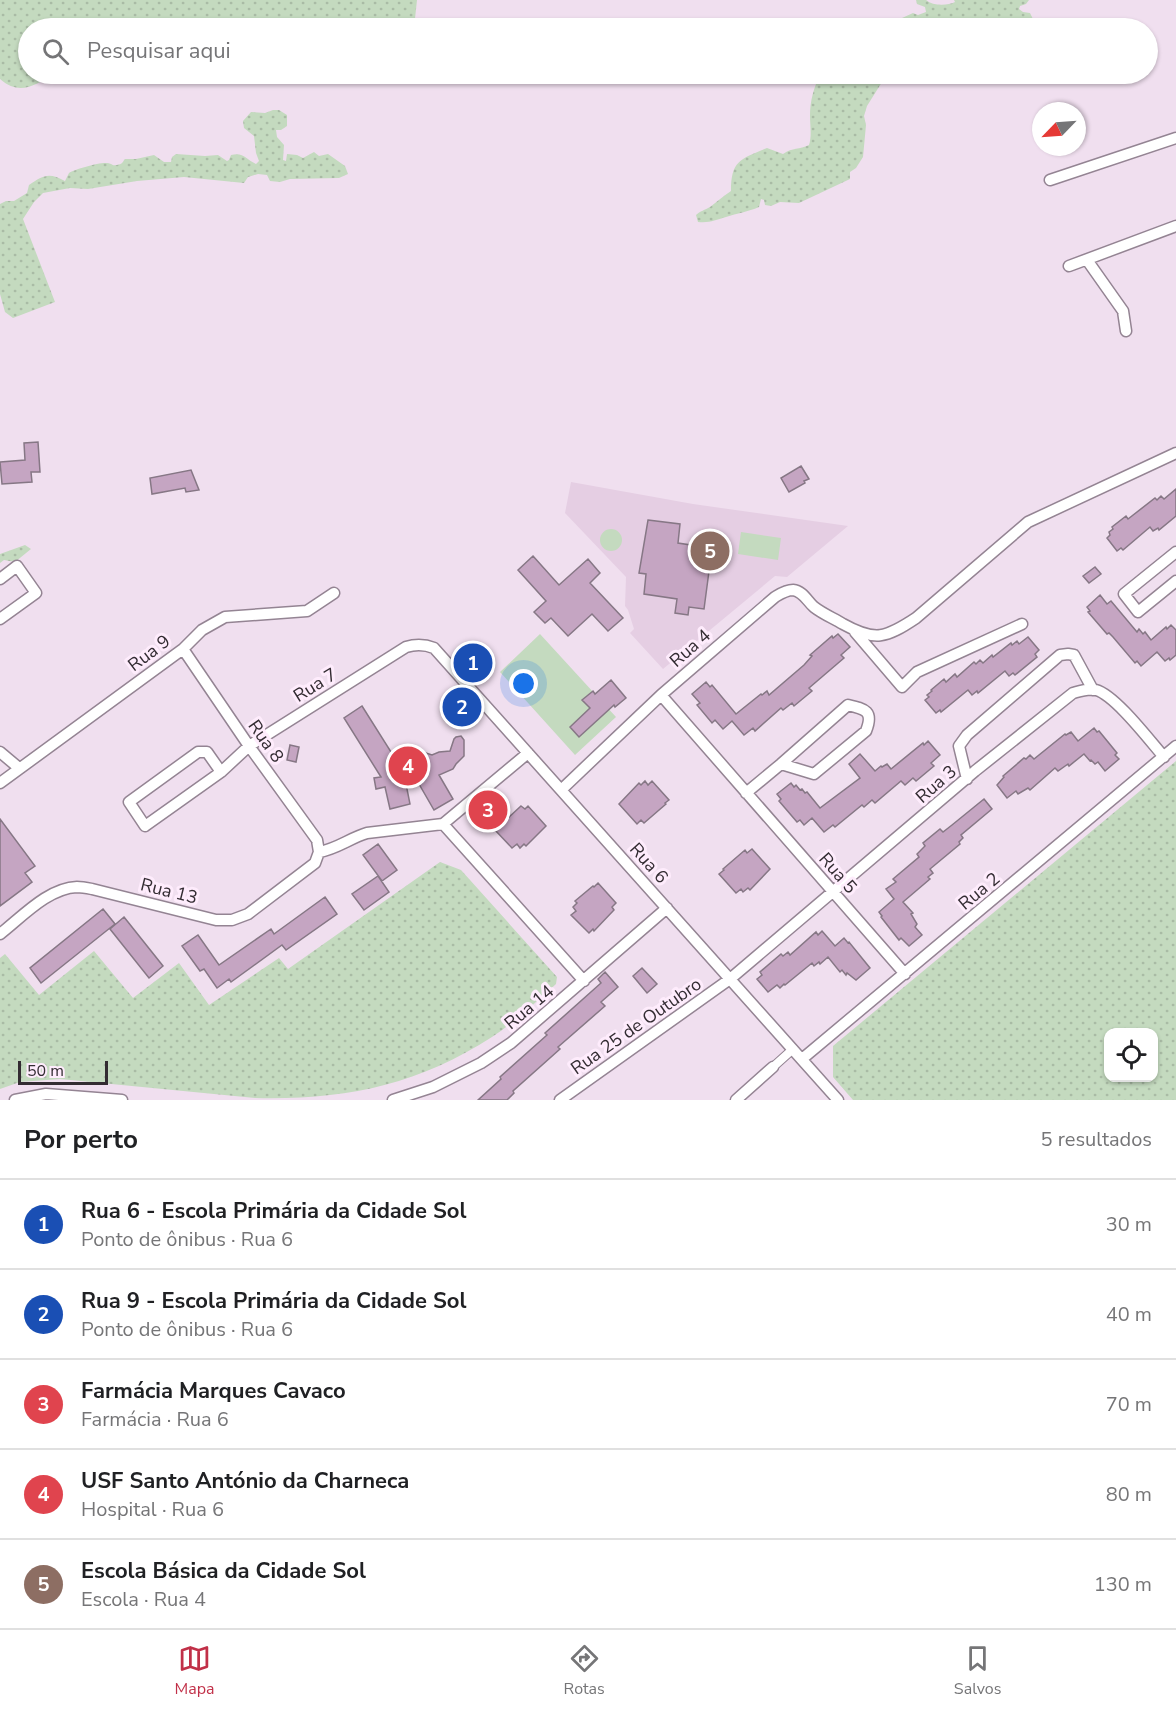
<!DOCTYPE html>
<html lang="pt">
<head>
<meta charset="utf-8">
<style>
	:root { --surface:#fff; --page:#f2f2f2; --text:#202124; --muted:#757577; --line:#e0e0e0; --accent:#c13048 }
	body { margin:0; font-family:"Nunito Sans",sans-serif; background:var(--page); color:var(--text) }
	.controls { position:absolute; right:18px; bottom:18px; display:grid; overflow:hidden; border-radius:12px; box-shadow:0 2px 4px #0004 }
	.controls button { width:54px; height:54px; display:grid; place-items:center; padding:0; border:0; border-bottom:2px solid var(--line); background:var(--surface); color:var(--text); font:30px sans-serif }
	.compass { position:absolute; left:1032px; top:102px; width:54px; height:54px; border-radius:50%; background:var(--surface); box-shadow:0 2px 4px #0004; rotate:245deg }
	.scale { position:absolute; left:18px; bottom:15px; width:90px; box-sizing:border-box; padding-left:6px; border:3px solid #332c32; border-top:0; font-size:16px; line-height:21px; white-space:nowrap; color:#332c32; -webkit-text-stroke:4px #feecfc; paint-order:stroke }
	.you { position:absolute; left:524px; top:684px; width:21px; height:21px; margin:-15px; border:4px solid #fff; border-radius:50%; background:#1a73e8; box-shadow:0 0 0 9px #1a73e833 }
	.badge { display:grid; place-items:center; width:39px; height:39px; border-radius:50%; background:var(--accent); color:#fff; font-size:20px; font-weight:700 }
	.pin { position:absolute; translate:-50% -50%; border:3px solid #fff; box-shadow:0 2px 6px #0006 }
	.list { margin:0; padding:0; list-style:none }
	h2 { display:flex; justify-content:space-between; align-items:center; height:78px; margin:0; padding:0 24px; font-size:26px }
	h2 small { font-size:20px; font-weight:400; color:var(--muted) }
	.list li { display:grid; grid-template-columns:39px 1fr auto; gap:18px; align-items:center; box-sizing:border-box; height:90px; padding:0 24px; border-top:2px solid var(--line) }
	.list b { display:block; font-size:22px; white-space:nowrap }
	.list p { margin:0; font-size:20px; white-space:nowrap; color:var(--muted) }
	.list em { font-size:20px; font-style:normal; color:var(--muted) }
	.icon { flex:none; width:33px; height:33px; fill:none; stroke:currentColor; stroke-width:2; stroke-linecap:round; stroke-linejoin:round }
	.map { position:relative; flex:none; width:1176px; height:1100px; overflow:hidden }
	.search { position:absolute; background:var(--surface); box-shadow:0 2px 4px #0004; left:18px; right:18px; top:18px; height:66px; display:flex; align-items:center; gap:15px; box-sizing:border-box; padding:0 21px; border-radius:33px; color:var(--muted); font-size:22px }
	.sheet { height:528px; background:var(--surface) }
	nav { display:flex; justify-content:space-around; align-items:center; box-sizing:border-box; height:84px; border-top:2px solid var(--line); background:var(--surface); font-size:16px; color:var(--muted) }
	nav a { display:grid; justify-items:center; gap:3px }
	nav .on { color:var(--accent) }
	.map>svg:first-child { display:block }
</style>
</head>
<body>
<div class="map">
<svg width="1176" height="1100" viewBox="0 0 1176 1100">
	<defs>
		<pattern id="grass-dots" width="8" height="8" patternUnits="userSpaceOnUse" patternTransform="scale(1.5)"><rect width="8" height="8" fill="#c4dabf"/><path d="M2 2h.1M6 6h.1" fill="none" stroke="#a9bba5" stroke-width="1.8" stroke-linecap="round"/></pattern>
	</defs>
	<rect width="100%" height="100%" fill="#f0dfef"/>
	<!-- built -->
	<path fill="#e5cee3" d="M571,482L693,504L848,526L787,577L775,576L663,669L630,633L634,629L628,610L625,606L626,577L565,513Z"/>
	<!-- grass -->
	<path fill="url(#grass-dots)" fill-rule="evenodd" d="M0,0H417L414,28H28V74H55C35,84 21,97 0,79Z
		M916,0H926C933,6 947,6 955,2L954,0H1029L1026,4L1020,6L1019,9L1023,12L1030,13L1033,19L1032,28H996L992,20L989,22L988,28H885L891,23L913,13L918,15L926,12L925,7L917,4Z
		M820,74H887L867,106L864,116L866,125L863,157L856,168L850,172V179L799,203L780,202L771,206L765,205L764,200L761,199L759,207C748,212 737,213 726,217C715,220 711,223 698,222L696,215C700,211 705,210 710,207C717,202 723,196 731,191C731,160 741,159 767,148L783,154C793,147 799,150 809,145C812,136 810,125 810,116C810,100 814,88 820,74Z
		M273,110H279L287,115V126L281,130H276L277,137L284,145L283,160L286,161L287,154L297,155L303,158L314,152L319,156L328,154L345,166L348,174L339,178L290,179L280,182L270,181L267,175L258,174L248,177L244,183L184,177L137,181L88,189L70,188L43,193L34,202L23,219L55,302L13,318L5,312L0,294V204L6,201H14L27,193L29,185C43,175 49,172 65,181L69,173C75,169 100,162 107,163C114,164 111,166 117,165C122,164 122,163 125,159H136L154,155L164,162H171L172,157L176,154L205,156L218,155L227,161L229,160L231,155C244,152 245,159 256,164L259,161L256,153L254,136L244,128L243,121L251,112L265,113Z
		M25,545L31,549L15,562L4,560L0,563V554Z
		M1176,761V1100H853L833,1077V1046ZM1108,1032H1154V1078H1108Z
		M440,862L461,870L557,977L556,984C535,1003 515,1022 492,1037C416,1086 344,1100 255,1098L60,1079L20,1082L0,1089V958L5,954L39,995L94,951L133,998L179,963L209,1005L279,958L288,969Z"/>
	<!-- park -->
	<path fill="#c4dabf" d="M600 540a11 11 0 1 1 22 0a11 11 0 1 1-22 0Z
		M741,532L781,538L778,560L738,554Z
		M540,634L616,717L575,755L500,672Z"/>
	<!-- building -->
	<path fill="#c5a5c2" stroke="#867785" stroke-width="1.5" d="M38,442L40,472H31L32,482L2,484L0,462L25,460L24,443Z
		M801,466L809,479L804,481L805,483L789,492L781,478Z
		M191,470L199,490L186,492L185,488L152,494L150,478Z
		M1176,489V516L1159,530L1158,528L1153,531L1150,527L1123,550L1121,548L1117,551L1107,538L1110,535L1109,532L1113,529L1112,527L1126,516L1128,519L1155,498L1157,500L1161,496L1164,499Z
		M648,520L680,524L678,543L697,546L696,555L711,556L704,609L689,607L688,615L675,613L677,599L644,594L646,574L639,573Z
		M533,556L559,585L588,559L600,573L590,583L623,618L608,631L592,614L568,636L551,618L545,623L534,612L546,601L518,570Z
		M1095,567L1101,574L1089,583L1083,576Z
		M1100,595L1107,604L1111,601L1137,632L1139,629L1143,634L1145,632L1151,640L1166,627L1167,629L1171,625L1176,630V655L1170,660L1169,658L1165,661L1157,652L1141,666L1137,661L1135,663L1113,637L1109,633L1107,634L1088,612L1090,611L1087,607Z
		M838,634L850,647L841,655L844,658L809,688L812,691L794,706L792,703L783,710L781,708L755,731L753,728L744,735L732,721L723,729L715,720L712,723L697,705L700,703L692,694L706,682L710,687L712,685L736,714L761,694L762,695L767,691L769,695L804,665L812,656L810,655L832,636L833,638Z
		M1028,637L1039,650L1035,654L1037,657L1015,675L1013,673L1009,676L1005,671L978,693L977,691L972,695L968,690L941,712L940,710L936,713L925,700L929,697L927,695L932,691L931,690L944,679L946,682L955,674L957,677L974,662L976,664L980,660L983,663L992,655L993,657L1011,643L1012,645L1017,641L1019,644Z
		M611,680L626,698L615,707L614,705L579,737L570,727L590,708L582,700L593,691L595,694Z
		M362,706L396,760L401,759L410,804L390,809L385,787L376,789L374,778L381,777L344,718Z
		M1094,728L1097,732L1099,731L1117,753L1115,755L1119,759L1105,771L1098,762L1095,764L1091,760L1090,761L1084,754L1069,766L1068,764L1058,771L1055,768L1030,790L1028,788L1018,794L1016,791L1007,798L997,785L1004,777L1003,776L1024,758L1026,759L1030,755L1034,759L1065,734L1066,735L1071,732L1078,741Z
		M461,736L464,740V756L456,764L453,769L439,775L453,799L434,810L404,758L426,753L432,755L439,752L450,751L454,739L456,737Z
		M928,741L940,755L931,763L934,766L916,781L913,778L905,785L901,781L875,803L872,800L864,807L862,805L835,827L833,825L824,832L812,818L804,825L800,820L797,822L779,801L781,799L777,794L791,783L794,787L796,785L800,790L802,789L805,793L807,792L820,808L860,778L849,764L860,754L875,771L881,766L882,767L887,764L891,769L923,743L924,745Z
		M290,745L299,747L296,762L287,760Z
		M645,781L648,785L652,781L669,800L665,803L666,804L644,823L641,820L637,824L619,804L639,783L641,785Z
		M984,799L992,809L961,835L963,838L959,842L960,844L930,869L933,873L928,877L930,879L903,902L913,913L911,914L917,924L915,927L922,935L909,946L901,938L899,940L881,917L882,916L879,912L894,899L886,889L896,882L893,879L919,857L917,854L925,846L923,843L940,829L943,832L952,825Z
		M521,806L525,809L528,806L546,826L526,846L524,844L520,848L517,844L512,848L495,830Z
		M0,819L35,866L25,873L32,882L0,906Z
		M378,844L397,870L382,881L363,855Z
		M752,849L770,869L750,890L748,888L743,892L741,889L736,893L719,874L724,870L723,869L745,850L747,853Z
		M378,876L389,892L364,910L352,894Z
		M598,883L616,903L612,907L614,910L594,931L593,929L589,933L571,915L576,911L573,907L577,903L575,901L593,886L594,887Z
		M325,897L337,914L286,950L282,945L231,982L229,979L217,988L204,969L200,971L182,946L198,935L219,965L271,929L274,934Z
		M103,909L115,924L41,983L30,968Z
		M124,917L163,966L149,978L110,929Z
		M822,931L835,946L844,938L848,943L849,942L870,968L856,980L847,973L846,975L842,970L840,972L828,957L820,964L819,962L814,966L812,963L785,985L784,984L780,988L777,985L768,992L757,979L762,975L760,972L781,954L783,956L788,952L790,955L816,932L818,935Z
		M642,968L657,984L647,993L633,976Z
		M605,972L618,987L601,1002L605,1006L558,1047L560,1049L513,1091L514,1093L507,1100H478L501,1079L500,1077L547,1035L545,1033L601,983L598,979Z"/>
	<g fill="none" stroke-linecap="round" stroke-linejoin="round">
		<defs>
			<path id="pedestrian" d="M773,1067L793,1049"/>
			<path id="minor" d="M1050,180L1176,138
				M1087,260L1123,311L1126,331
				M1069,266L1176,226
				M1176,552L1124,594L1138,612L1176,581
				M0,579L17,566L36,593L0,619
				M855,632L902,687L917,672L1022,624
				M661,695L905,974
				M0,752L19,768
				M221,772L207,752H198L129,802L145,826L221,772L249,746L406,647C416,644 424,644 434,648L838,1100
				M967,779L959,746L967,735L1060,655L1068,654L1074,655L1093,690
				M0,783L183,649L202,630L225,617L307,611L334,593
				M561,790L661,695L775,597C780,594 786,590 793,590C803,591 807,601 814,607C823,614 833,618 843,624C875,642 886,638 916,618L1028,522L1176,453
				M746,793L781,764L848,705C865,709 874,711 866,731L814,774L781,764
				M443,824L584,981
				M319,852C337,849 350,838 367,833L443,824L528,753
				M0,934C22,917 48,888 77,887C82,887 87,888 92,889L216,920H232L248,914L315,863L319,852L317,840L249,746L183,649
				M802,1059L1176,746
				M15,1100L46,1094L122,1100
				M393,1100L433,1087L481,1063L511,1043L667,908
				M560,1100L730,979L975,771L1073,693C1080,691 1088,688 1096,690C1115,695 1150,741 1164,757
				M736,1100L773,1067"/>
		</defs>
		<!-- pedestrian casing -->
		<use href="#pedestrian" stroke="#948493" stroke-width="10"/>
		<!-- minor casing -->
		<use href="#minor" stroke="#948493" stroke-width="13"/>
		<!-- pedestrian -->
		<use href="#pedestrian" stroke="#fff" stroke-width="8"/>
		<!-- minor -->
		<use href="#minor" stroke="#fff" stroke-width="10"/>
	</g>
	<g text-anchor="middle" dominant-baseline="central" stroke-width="6" stroke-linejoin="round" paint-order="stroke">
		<!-- street labels -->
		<g font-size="18" fill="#332c32" stroke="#feecfc">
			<text transform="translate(690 648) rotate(-41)">Rua 4</text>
			<text transform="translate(149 653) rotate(-37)">Rua 9</text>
			<text transform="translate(315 685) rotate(-32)">Rua 7</text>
			<text transform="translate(266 741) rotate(55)">Rua 8</text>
			<text transform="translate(936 784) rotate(-41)">Rua 3</text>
			<text transform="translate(649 863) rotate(48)">Rua 6</text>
			<text transform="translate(838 873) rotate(49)">Rua 5</text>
			<text transform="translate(169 891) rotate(14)">Rua 13</text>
			<text transform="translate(979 891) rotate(-40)">Rua 2</text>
			<text transform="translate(529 1007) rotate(-40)">Rua 14</text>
			<text transform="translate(636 1026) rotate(-35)">Rua 25 de Outubro</text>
		</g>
	</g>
</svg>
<div class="controls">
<button><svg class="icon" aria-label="locate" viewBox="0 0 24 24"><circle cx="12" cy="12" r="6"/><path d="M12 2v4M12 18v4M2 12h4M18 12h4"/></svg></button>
</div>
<svg class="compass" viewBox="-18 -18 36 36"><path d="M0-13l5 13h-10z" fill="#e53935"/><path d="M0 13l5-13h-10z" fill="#757577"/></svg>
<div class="scale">50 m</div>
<div class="you"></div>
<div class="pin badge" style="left:473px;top:663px;background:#1a4fb4">1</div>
<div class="pin badge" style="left:462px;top:707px;background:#1a4fb4">2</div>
<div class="pin badge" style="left:488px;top:810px;background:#e0444e">3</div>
<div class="pin badge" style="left:408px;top:766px;background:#e0444e">4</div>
<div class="pin badge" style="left:710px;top:551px;background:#8d6e63">5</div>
<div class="search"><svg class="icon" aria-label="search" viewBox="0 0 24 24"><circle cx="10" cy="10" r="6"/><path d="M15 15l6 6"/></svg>Pesquisar aqui</div>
</div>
<section class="sheet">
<h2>Por perto<small>5 resultados</small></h2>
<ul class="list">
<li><span class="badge" style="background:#1a4fb4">1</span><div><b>Rua 6 - Escola Primária da Cidade Sol</b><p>Ponto de ônibus · Rua 6</p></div><em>30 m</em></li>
<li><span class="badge" style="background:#1a4fb4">2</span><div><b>Rua 9 - Escola Primária da Cidade Sol</b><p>Ponto de ônibus · Rua 6</p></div><em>40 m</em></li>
<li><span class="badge" style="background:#e0444e">3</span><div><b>Farmácia Marques Cavaco</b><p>Farmácia · Rua 6</p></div><em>70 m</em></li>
<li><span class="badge" style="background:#e0444e">4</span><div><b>USF Santo António da Charneca</b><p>Hospital · Rua 6</p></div><em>80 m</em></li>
<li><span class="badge" style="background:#8d6e63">5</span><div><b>Escola Básica da Cidade Sol</b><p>Escola · Rua 4</p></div><em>130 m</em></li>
</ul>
</section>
<nav>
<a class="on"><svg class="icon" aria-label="map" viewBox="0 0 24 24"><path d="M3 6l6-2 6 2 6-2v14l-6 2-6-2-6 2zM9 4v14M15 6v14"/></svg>Mapa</a>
<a><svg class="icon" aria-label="directions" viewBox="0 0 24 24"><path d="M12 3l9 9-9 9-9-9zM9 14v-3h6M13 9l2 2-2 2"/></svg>Rotas</a>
<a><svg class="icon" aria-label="saved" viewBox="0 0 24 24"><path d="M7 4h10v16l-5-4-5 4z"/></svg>Salvos</a>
</nav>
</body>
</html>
